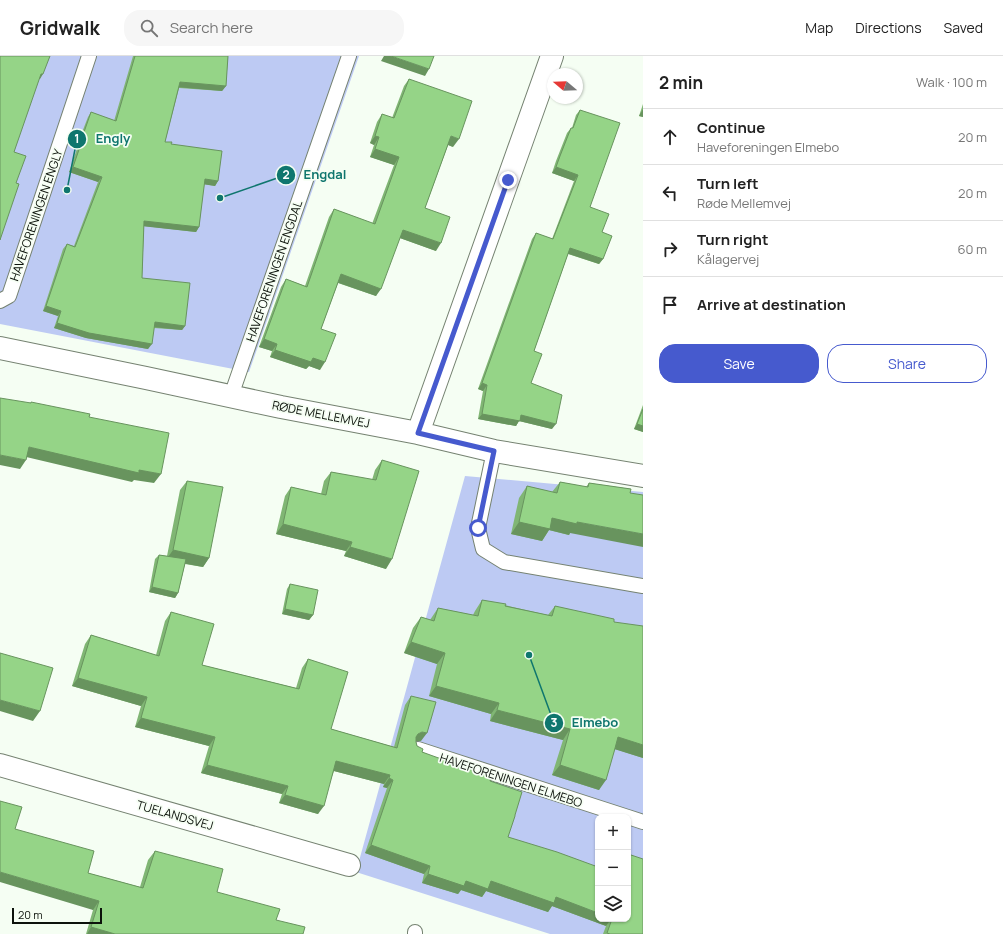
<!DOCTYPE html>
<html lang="en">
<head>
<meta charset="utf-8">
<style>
	:root { --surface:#fff; --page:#f6f6f6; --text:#222; --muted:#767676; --line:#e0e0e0; --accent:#465ace }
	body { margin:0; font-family:Manrope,sans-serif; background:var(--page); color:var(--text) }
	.controls { position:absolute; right:12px; bottom:12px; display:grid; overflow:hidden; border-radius:8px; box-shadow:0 1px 3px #0004 }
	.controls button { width:36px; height:36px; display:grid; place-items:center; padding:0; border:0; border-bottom:1px solid var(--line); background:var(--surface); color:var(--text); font:20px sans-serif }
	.compass { position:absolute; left:547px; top:12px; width:36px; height:36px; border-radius:50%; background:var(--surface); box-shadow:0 1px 3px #0004; rotate:289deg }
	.scale { position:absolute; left:12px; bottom:10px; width:90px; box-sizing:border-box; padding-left:4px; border:2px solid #0c120b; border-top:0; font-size:11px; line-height:14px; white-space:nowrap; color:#0c120b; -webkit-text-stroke:3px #f5fef3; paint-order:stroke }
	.stop { position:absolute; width:12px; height:12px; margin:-9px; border:3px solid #465ace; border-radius:50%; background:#fff }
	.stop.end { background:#465ace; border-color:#fff; box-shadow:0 1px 4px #0008 }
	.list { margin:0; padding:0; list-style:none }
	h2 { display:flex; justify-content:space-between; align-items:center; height:52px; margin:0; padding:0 16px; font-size:17px }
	h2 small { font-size:13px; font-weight:400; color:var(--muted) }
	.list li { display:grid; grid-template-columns:26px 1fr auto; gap:12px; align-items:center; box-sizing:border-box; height:56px; padding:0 16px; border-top:1px solid var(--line) }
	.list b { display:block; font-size:15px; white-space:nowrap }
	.list p { margin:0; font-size:13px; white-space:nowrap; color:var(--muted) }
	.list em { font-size:13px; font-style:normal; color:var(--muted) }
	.actions { display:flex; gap:8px; padding:12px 16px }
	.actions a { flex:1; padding:9px 0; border:1px solid var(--accent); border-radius:16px; text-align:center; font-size:14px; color:var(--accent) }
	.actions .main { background:var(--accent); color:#fff }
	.icon { flex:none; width:22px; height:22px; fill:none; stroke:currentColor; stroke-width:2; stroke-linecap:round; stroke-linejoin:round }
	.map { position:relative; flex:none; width:643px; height:878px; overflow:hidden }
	header { display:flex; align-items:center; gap:24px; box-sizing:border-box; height:56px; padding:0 20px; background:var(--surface); border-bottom:1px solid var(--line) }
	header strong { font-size:19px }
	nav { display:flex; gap:22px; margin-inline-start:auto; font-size:14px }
	.search { width:280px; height:36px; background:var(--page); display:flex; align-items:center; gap:10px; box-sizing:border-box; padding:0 14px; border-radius:16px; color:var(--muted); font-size:15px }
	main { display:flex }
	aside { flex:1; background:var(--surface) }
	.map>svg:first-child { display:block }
</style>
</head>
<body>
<header>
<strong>Gridwalk</strong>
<div class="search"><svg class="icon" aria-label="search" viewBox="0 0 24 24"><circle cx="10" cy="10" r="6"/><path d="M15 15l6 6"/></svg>Search here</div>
<nav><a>Map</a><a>Directions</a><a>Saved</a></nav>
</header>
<main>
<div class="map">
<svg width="643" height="878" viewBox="0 0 643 878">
	<rect width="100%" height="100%" fill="#f5fef3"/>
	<!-- green -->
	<path fill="#bdcaf3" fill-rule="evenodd" d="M0,0H359L249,316L0,268Z
		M465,420L643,436V878H550L356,816ZM598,761H628V863H598Z"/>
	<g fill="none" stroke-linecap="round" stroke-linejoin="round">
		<defs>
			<path id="lane" d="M0,245L9,240L89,0
				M231,340L349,0
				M494,395L478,472L483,493L504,506L643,530
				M418,693L628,761
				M628,761L643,766
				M415,878V876"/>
			<path id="street" d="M0,292L146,322L281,351L418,377L494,395L643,420
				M418,377L552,0
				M0,709L349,809"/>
		</defs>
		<!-- lane casing -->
		<use href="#lane" stroke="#758271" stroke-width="16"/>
		<!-- street casing -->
		<use href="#street" stroke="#758271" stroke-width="24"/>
		<!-- lane -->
		<use href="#lane" stroke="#fff" stroke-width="14"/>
		<!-- street -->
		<use href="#street" stroke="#fff" stroke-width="22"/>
	</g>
	<!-- wall -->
	<path fill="#80b674" d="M133,0H228L226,30L222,35L179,32L165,86L171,88L218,125L215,130L204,128L199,171L196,176L144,170L142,222L185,270L182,274L154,272L148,293L86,282L54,272L58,260L43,255L63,193L67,188L74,190L98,126L69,116L80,84H79L88,61L91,56L114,65Z
		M409,23L453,91L448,89L425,152L436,195L400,182L376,240L338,227L321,273L320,314L309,310L306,313L270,301L272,295L259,291L281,231L286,223L305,230L329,161L334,153L372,168L394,109L370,101L374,89L370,87L377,66L382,58L392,62L404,30Z
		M643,48V61L639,60Z
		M580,54L590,151L602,176L603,203L599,208L568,198L534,295L531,327L552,373L519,365L516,370L478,363L483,335L478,333L532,183L536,177L552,183L574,125L552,117L556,105L567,77L571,72H572L576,59Z
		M643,349V376L634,373Z
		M382,404L386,513L344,500L346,495L276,478L285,440L291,431L321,438L324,425L331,416L372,424L375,414Z
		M187,425L209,502L203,511L185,508L178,537L175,542L149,536L155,503L159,499L167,500L180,434Z
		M560,426L586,431L589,427L631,433L570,477L569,479L549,474L542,485L511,478L519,442L527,430L552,436Z
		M290,528L313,559L309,564L282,558L287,533Z
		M482,544L548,559L555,550L614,566L643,702L615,693L599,734L552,719L563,684L490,665L491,658L429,640L437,608L404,597L413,572L421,561L430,564L438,552L473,559L475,555Z
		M171,556L202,609L296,632L302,612L308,603L331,673L394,691L405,649L411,640L421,685H416V686L417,690L422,696L490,725L508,781L598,863H628L643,878H603L606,870L552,850L548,856L486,835L482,841L461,834L458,838L422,827L424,818L365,797L387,732L383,731L384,728L334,715L318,758L279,747L282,738L201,717L209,690L135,671L141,650L72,630L85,588L91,579L156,599L165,565Z
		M15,773L88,817L140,831L148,804L155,795L217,836L303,878H86L93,854Z"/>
	<!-- shaded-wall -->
	<path fill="#68945e" d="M384,0H391L429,13L425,20L381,5Z
		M41,18H43L40,23L37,22Z
		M180,26L226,30L222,35L176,31Z
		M643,53V61L639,60Z
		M83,79H84L80,84H79Z
		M375,80L379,81L374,89L370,87Z
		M451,80L459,83L453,91L446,88Z
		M375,93L399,101L394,109L370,101Z
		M73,111L102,121L98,126L69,116Z
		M556,111L578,119L574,125L552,117Z
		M205,123L218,125L215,130L202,128Z
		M144,165L199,171L196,176L141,170Z
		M403,174L441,187L436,195L397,181Z
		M570,192L603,203L599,208L566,197Z
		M341,218L381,233L376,240L336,226Z
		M46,250L61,255L58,260L43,255Z
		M155,266L185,270L182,274L152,271Z
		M57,267L152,288L148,293L86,282L54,272Z
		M264,283L277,288L272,295L259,291Z
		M275,294L313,302L325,306L320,314L309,310L306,313L270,301Z
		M482,327L487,329L483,335L478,333Z
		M482,358L521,359L556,368L552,373L519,365L516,370L478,363Z
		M637,368L643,370V376L634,373Z
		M29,391L161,418L154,427L134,424L132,426L22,400Z
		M0,399L26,404L20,413L0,409Z
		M552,462L577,466L643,478V491L570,477L569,479L549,474L542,485L511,478L519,466Z
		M283,468L352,486L346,495L276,478Z
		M350,491L392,503L386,513L344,500Z
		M173,494L209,502L203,511L166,504Z
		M152,531L178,537L175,542L149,536Z
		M285,553L313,559L309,564L282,558Z
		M411,586L445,597L437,608L404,597Z
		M78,622L147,641L141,650L72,630Z
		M436,630L499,647L491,658L429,640Z
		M0,644L40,655L33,665L0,655Z
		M497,654L570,673L563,684L490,665Z
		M141,662L215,681L209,690L135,671Z
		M422,676L427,677L421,685H416L412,687L418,678Z
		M618,681L643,689V702L611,692Z
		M336,705L390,719L384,728L330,714Z
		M207,709L288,730L282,738L201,717Z
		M560,709L606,724L599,734L552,719Z
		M389,722L393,724L387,732L383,731Z
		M285,739L324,750L318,758L279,747Z
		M371,789L430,810L424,818L365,797Z
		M0,816L99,845L93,854L0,826Z
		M428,818L466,825H491L556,841L598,857V863H611L606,870L552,850L548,856L486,835L482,841L461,834L458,838L422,827Z
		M91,871L115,878H87Z"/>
	<!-- building -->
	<path fill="#95d487" stroke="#68945e" d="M0,0H50L43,18H41L14,96L26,100L16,127L19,128L0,184Z
		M135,0H228L226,30L180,26L165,86H172L171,88L222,95L218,125L205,123L199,171L144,165L142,222L190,227L185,270L155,266L152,288L89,277L57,267L61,255L46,250L67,188L75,191L102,121L73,111L84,79H83L91,56L116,65Z
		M391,0H434L429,13Z
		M409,23L472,45L459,83L451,80L425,152L450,161L441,187L403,174L381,233L341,218L321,273L336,278L325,306L313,302L311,306L275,294L277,288L264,283L286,223L307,231L334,153L375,168L399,101L375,93L379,81L375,80L382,58L394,62Z
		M580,54L620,67L590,151L609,158L602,176L612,180L603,203L570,192L534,295L542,298L531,327L562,339L556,368L521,359L520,365L482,358L487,329L482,327L536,177L553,183L578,119L556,111L560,100L571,72H573Z
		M0,342L31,347V346L90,358L89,361L169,377L161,418L139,414V417L29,391L26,404L0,399Z
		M643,353V370L637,368Z
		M382,404L419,415L392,503L350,491L352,486L283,468L291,431L326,439L331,416L376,424Z
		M187,425L223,431L209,502L173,494Z
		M560,426L588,431L589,427L631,433L630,437L643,439V478L577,466V468L552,462L550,473L519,466L527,430L557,437Z
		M159,499L186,503L178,537L152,531Z
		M290,528L318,534L313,559L285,553Z
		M482,544L506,548L505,550L552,560L555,550L614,563V566L643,570V689L618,681L614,696L606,724L560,709L570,673L497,654L499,647L436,630L445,597L411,586L421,561L434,565L438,552L478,560Z
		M171,556L214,568L202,609L299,633L308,603L348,616L331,673L397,692L411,640L436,646L427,677L422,676L418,678L416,681V686L417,690L423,693L422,696L491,721L490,725L522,736L515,759V760L508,781L557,796L598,811V857L556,841L554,847L491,825L488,833L466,825L464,830L428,818L430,810L371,789L393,724L389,722L390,719L336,705L324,750L285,739L288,730L207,709L215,681L141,662L147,641L78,622L91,579L159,600Z
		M0,597L53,612L40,655L0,644Z
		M0,745L22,751L15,773L94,795L88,817L143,832L155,795L223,813L217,836L280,853L276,864L305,871L303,878H115L91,871L99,845L0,816Z
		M628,798L643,803V878H610L607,877L612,863H628Z"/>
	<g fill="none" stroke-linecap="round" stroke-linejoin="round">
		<!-- route -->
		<path stroke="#465ace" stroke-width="5" d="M478,472L494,395L418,377L508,124"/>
	</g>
	<g text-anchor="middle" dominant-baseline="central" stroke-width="3.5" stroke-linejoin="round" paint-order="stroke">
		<!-- street labels -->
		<g font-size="12" fill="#0c120b" stroke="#f5fef3">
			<text transform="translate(36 159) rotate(-71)">HAVEFORENINGEN ENGLY</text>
			<text transform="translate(274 215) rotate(-71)">HAVEFORENINGEN ENGDAL</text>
			<text transform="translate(321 358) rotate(11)">RØDE MELLEMVEJ</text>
			<text transform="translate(511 724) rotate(18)">HAVEFORENINGEN ELMEBO</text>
			<text transform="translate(175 759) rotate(16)">TUELANDSVEJ</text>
		</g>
	</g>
	<!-- callouts -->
	<path fill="none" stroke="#0f766e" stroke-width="1.5" d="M67 134L77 83M220 142L286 119M529 599L554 667"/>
	<g fill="#0f766e" stroke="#f5fef3" stroke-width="1.5">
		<circle cx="67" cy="134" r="4"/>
		<circle cx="220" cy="142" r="4"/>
		<circle cx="529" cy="599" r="4"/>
		<circle cx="77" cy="83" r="10"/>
		<circle cx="286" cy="119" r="10"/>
		<circle cx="554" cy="667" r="10"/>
	</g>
	<g font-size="12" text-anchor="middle" font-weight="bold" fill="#fff">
		<text x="77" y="87">1</text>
		<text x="286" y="123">2</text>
		<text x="554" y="671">3</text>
	</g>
	<g font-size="13" text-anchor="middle" font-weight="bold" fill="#0f766e" stroke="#f5fef3" stroke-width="3.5" stroke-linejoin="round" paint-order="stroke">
		<text x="113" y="87">Engly</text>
		<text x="325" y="123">Engdal</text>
		<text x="595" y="671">Elmebo</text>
	</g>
</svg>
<div class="controls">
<button>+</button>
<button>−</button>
<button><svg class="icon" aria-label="layers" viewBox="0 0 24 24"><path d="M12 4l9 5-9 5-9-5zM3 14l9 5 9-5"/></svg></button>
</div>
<svg class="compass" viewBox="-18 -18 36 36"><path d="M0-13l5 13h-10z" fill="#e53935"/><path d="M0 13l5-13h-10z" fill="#767676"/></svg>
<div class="scale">20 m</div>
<div class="stop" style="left:478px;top:472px"></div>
<div class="stop end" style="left:508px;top:124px"></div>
</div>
<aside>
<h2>2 min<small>Walk · 100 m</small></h2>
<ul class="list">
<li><svg class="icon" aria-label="ahead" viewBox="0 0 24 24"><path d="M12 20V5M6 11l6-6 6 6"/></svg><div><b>Continue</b><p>Haveforeningen Elmebo</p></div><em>20 m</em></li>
<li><svg class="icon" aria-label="left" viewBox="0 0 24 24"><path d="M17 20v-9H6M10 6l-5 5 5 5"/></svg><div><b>Turn left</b><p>Røde Mellemvej</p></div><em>20 m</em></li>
<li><svg class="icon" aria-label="right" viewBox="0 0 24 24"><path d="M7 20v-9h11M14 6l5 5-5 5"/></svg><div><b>Turn right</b><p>Kålagervej</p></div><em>60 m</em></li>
<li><svg class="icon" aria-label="arrive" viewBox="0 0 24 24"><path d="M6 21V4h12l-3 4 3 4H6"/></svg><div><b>Arrive at destination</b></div></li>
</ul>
<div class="actions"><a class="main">Save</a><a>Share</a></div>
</aside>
</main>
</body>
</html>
